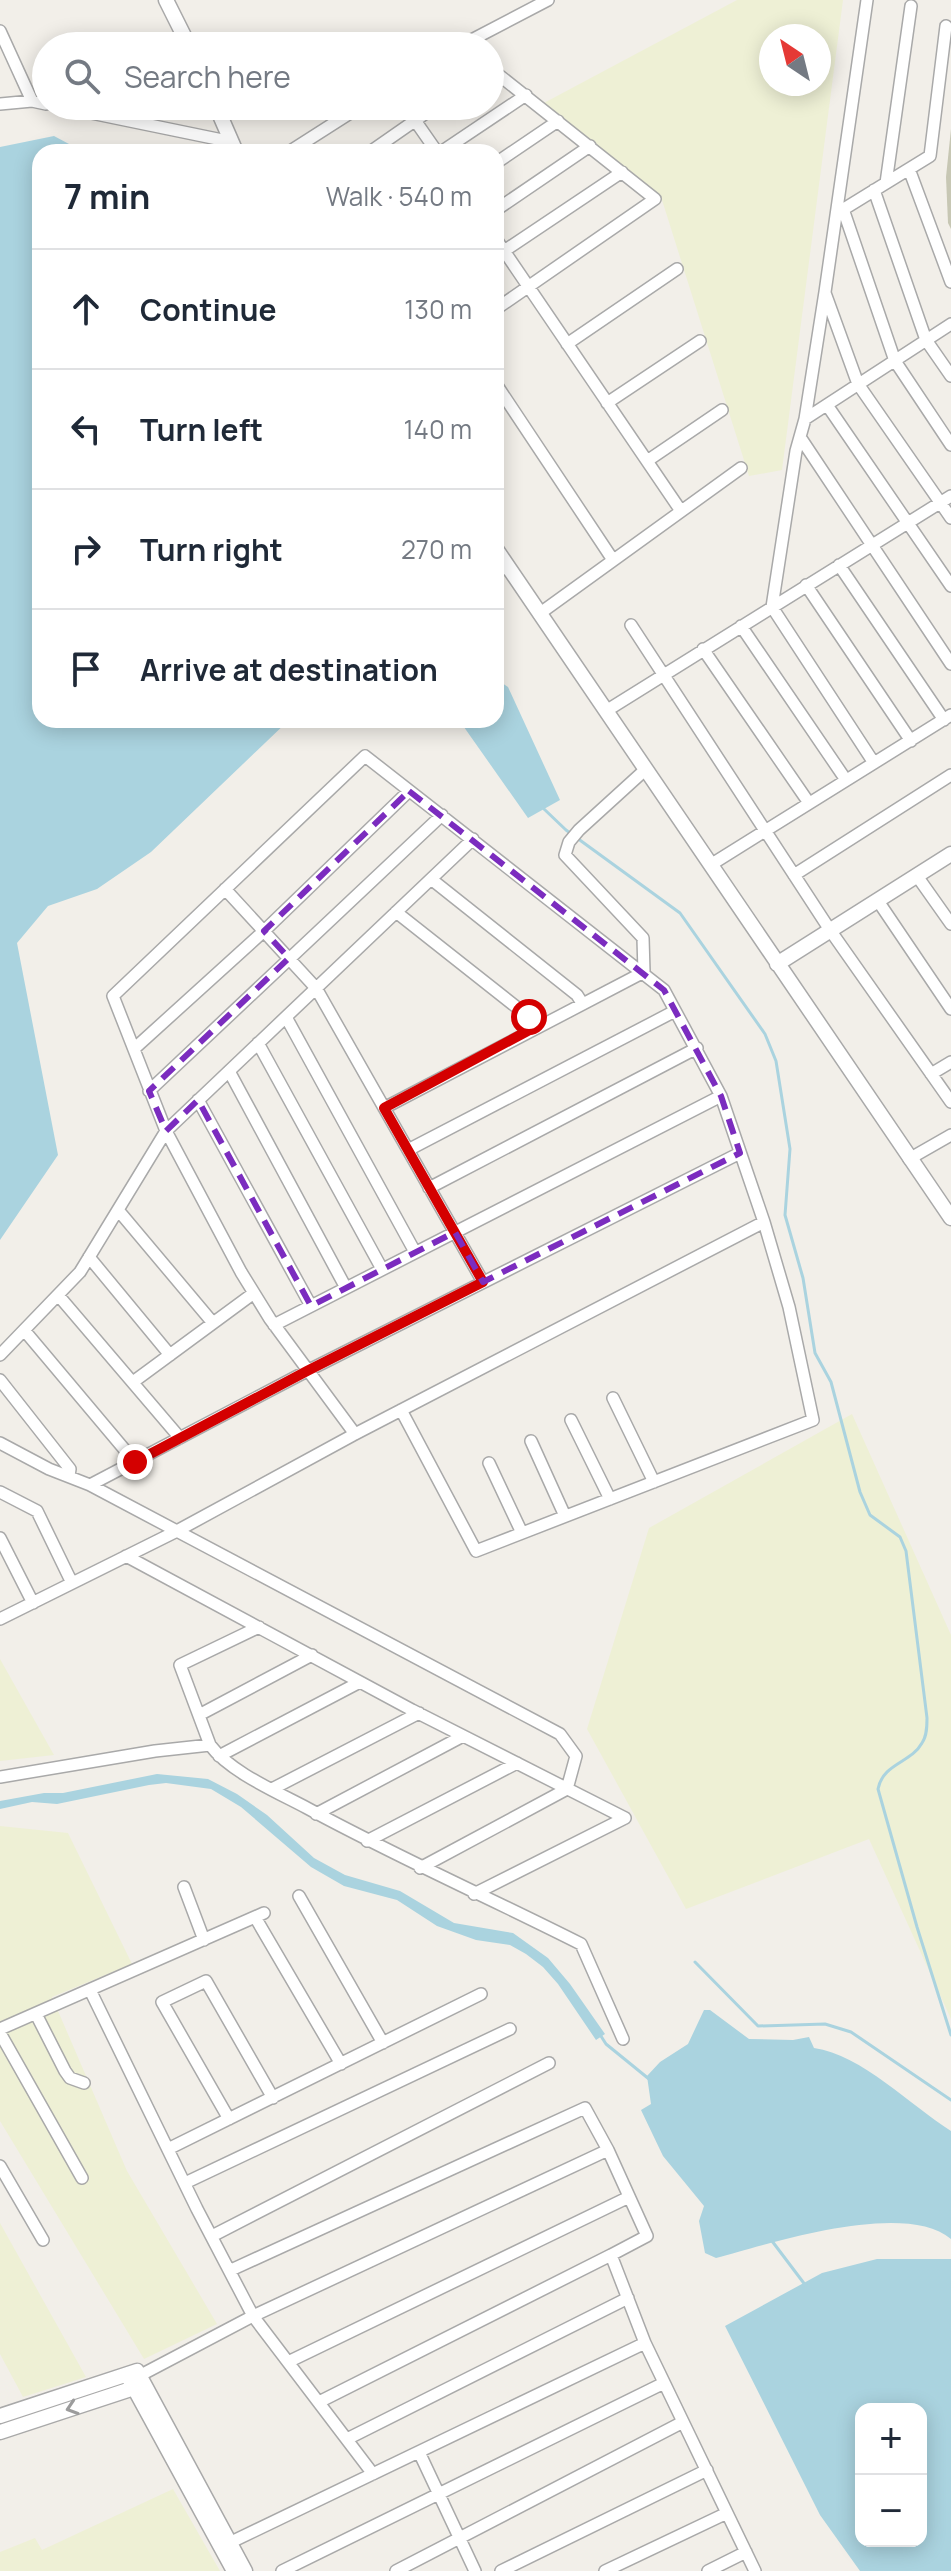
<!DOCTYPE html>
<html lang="en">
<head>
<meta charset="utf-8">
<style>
	:root { --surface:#fff; --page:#f2f2f3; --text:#1f2937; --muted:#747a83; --line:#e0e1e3 }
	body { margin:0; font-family:Manrope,sans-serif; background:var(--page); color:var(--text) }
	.controls { position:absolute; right:24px; bottom:24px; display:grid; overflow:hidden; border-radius:16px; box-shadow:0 4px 20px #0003 }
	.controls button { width:72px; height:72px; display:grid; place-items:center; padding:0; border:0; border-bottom:2px solid var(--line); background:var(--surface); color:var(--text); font:40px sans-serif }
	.compass { position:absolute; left:759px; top:24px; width:72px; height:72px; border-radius:50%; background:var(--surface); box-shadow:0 4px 20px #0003; rotate:325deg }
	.stop { position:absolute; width:24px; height:24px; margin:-18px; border:6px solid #d40000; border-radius:50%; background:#fff }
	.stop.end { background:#d40000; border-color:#fff; box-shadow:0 2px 8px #0008 }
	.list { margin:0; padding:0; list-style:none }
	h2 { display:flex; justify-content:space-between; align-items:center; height:104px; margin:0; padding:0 32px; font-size:34px }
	h2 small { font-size:26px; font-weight:400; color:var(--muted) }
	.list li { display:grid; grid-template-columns:52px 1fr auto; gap:24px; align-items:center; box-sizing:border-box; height:120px; padding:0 32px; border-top:2px solid var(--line) }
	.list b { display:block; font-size:30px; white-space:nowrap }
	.list em { font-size:26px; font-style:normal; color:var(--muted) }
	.icon { flex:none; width:44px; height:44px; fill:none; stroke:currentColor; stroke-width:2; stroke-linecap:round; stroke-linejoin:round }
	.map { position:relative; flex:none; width:951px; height:2571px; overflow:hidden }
	.search { position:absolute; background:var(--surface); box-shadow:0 4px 20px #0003; left:32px; top:32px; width:472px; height:88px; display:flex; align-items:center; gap:20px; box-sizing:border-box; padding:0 28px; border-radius:44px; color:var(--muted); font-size:30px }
	.panel { position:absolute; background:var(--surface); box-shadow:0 4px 20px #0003; left:32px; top:144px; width:472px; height:584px; border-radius:24px }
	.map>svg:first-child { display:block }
</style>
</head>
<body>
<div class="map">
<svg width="951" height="2571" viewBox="0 0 951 2571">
	<rect width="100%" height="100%" fill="#f2efe9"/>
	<!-- construction -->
	<path fill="#c7c7b4" d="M951,129V229L948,223L946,177Z"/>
	<!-- farmland -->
	<path fill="#eef0d5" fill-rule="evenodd" d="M737,0H843L782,470L749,476L662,200L542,104ZM771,36H819V84H771Z
		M852,1414L951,1635V2019L869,1839L686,1909L587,1729L649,1528Z
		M0,1659L54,1755L0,1761Z
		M0,1826L68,1833L132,1964L52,1997L127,2171L217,2324L144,2359L0,2121Z
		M0,2223L86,2377L23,2397L0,2354Z
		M173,2489L220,2571H0V2552L35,2538L42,2550Z"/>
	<!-- water -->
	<path fill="#aad3df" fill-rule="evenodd" d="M54,136L84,152H40V720H289L151,852L97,889L48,906L17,943L58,1155L0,1240V147Z
		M496,679L508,687L560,800L528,818L459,720H496Z
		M157,1774L208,1779L237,1794L267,1815L314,1858L345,1875L400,1891L454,1923L513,1933L548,1958L570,1984L605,2034L596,2040L558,1984L543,1967L526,1954L510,1945L476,1940L437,1926L397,1900L344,1886L311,1867L241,1807L211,1789L166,1783L149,1785L57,1804L32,1802L0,1809V1801L44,1793H63Z
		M704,2010H710L749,2039L793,2040L809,2037L814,2048C862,2055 910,2105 951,2131V2239C904,2200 772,2243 716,2258L705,2253L699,2221L704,2206L663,2156L641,2110L651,2104L647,2076L660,2062L688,2044Z
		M877,2259H951V2571H860L820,2515L725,2326L822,2273ZM921,2409V2541H861V2409Z"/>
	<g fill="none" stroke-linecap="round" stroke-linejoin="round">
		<!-- stream -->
		<path stroke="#aad3df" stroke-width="3" d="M544,809L566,830L680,913L765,1034L776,1061L790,1149L785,1215L803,1278L815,1353L831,1382L860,1492L870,1515L900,1537L906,1551L927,1718C927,1726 927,1736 922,1743C911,1763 883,1763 878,1789L917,1927L951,2035
			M695,1962L758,2026L825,2024L851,2032L951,2100
			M599,2033L606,2044L649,2079
			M772,2241L806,2286"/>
		<defs>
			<path id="minor" d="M867,0L825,292L805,419L796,451L772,607L874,763
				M0,31L32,101
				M460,46L548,0
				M490,68L655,199L496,309
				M0,104L32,101L46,104
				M57,106L232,142
				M405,106L437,152
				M289,152L361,106
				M370,152L436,106
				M441,152L526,95
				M496,163L558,121
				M909,169L951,282
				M886,183L911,6
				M874,190L926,340L951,376
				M843,209L895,361L951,445
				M496,210L590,146
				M839,212L930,156L946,26
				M496,239L681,511
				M504,251L622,172
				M825,293L858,384L951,518
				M567,344L677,269
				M496,384L613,560
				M607,403L700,341
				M827,405L951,586
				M805,419L951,324
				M800,437L951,664
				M647,461L722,410
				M839,565L944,720
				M496,573L507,566
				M806,585L911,741
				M539,614L741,468
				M631,625L830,930L951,1102
				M741,626L846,780
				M703,649L809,803
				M606,711L951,496
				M712,864L951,715
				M794,875L951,775
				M917,876L951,924
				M431,879L577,995L582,1003
				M225,889L316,988L483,1282
				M878,901L951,1009
				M396,912L529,1017L535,1027
				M286,1017L415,1252
				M258,1043L382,1269
				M135,1048L264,931L409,791
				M229,1071L346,1288
				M931,1074L951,1062
				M149,1091L442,815
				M198,1100L311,1306
				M384,1108L644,972L643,938L565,855L569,842L579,830L646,769
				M408,1150L675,1011
				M909,1159L951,1135
				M429,1188L697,1048
				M118,1210L213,1323
				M89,1257L170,1355
				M58,1295L180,1438
				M274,1325L721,1096
				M24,1330L135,1462
				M0,1355L80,1272L166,1131L473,839
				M0,1380L70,1469L69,1476
				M133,1382L254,1293
				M613,1398L654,1482
				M571,1420L610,1499
				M355,1434L270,1319L241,1272L166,1131L113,996L365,756L664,990L721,1096L764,1222L789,1307L813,1420L476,1551L401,1410
				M531,1441L565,1516
				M0,1443L49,1469L90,1485L560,1734L576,1756L567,1789L420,1868
				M489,1463L522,1533
				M90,1485L307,1371L740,1153
				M0,1492L37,1511L72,1583
				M0,1538L33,1603
				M126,1556L412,1710L625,1818
				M0,1619L175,1532L355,1434L764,1222
				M199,1715L312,1655
				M210,1745L180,1665L259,1627
				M219,1756L360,1682
				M0,1777L155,1751L210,1745C230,1772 277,1792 307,1808C397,1857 490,1898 581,1944L623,2039
				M272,1789L419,1713
				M316,1814L463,1736
				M367,1841L517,1763
				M184,1887L204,1940
				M474,1894L625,1818
				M299,1896L383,2043
				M255,1917L341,2064
				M90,1990L197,2209L253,2316L373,2474
				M36,2014L65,2071L70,2078L84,2083
				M0,2029L264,1913
				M0,2033L82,2178
				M229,2119L162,2002L206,1981L273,2098
				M168,2149L481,1994
				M0,2166L43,2240
				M185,2183L510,2029
				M212,2236L549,2063
				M231,2270L585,2108L608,2150L647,2236L611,2255L645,2343L755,2571
				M288,2362L629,2197
				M139,2376L253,2316L608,2150
				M319,2402L611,2255
				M347,2439L628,2298
				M419,2452L475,2571
				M225,2545L645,2343
				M282,2571L664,2383
				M396,2571L683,2422
				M501,2571L707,2470
				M605,2571L727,2513
				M708,2571L746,2552"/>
			<path id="tertiary" d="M166,0L189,46
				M216,106L236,152
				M496,549L951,1218
				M777,964L951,854
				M127,2375L234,2571
				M0,2416L137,2371L245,2571
				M0,2432L140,2386"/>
		</defs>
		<!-- minor casing -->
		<use href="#minor" stroke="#a9a9a9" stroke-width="14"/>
		<!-- tertiary casing -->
		<use href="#tertiary" stroke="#a9a9a9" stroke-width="17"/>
		<!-- minor -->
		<use href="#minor" stroke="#fff" stroke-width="11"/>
		<!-- tertiary -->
		<use href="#tertiary" stroke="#fff" stroke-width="14"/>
	</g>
	<!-- one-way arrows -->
	<defs><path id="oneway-chevron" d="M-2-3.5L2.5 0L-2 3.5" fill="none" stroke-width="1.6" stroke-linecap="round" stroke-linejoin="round" transform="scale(2)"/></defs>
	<use stroke="#9c9c9c" href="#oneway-chevron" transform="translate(72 2408) rotate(162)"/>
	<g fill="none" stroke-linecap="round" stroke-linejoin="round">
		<!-- route -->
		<path stroke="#d40000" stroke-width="10" d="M135,1462L307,1371L483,1282L384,1108L535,1027L529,1017"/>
	</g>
	<!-- marked area -->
	<path fill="none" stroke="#7b2cbf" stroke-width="6" stroke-dasharray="16 10" stroke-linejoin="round" d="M409,791L664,990L721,1096L740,1153L483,1282L455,1232L311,1306L198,1100L166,1131L149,1091L289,958L264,931Z"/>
</svg>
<div class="controls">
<button>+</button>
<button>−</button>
</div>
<svg class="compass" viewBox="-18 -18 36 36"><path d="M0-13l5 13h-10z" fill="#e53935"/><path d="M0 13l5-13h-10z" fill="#747a83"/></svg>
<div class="stop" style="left:529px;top:1017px"></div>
<div class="stop end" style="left:135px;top:1462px"></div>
<div class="search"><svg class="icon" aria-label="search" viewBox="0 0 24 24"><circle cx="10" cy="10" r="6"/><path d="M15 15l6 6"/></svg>Search here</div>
<section class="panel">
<h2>7 min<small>Walk · 540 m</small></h2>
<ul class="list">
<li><svg class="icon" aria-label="ahead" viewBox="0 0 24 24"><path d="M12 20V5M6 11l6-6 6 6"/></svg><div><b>Continue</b></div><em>130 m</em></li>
<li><svg class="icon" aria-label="left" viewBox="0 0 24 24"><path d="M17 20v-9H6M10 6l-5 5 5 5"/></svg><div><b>Turn left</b></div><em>140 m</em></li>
<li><svg class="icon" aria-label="right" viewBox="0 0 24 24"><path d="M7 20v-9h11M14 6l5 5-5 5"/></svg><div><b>Turn right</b></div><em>270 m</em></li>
<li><svg class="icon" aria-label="arrive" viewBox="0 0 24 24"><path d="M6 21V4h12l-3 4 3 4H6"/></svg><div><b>Arrive at destination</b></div></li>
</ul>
</section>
</div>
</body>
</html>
